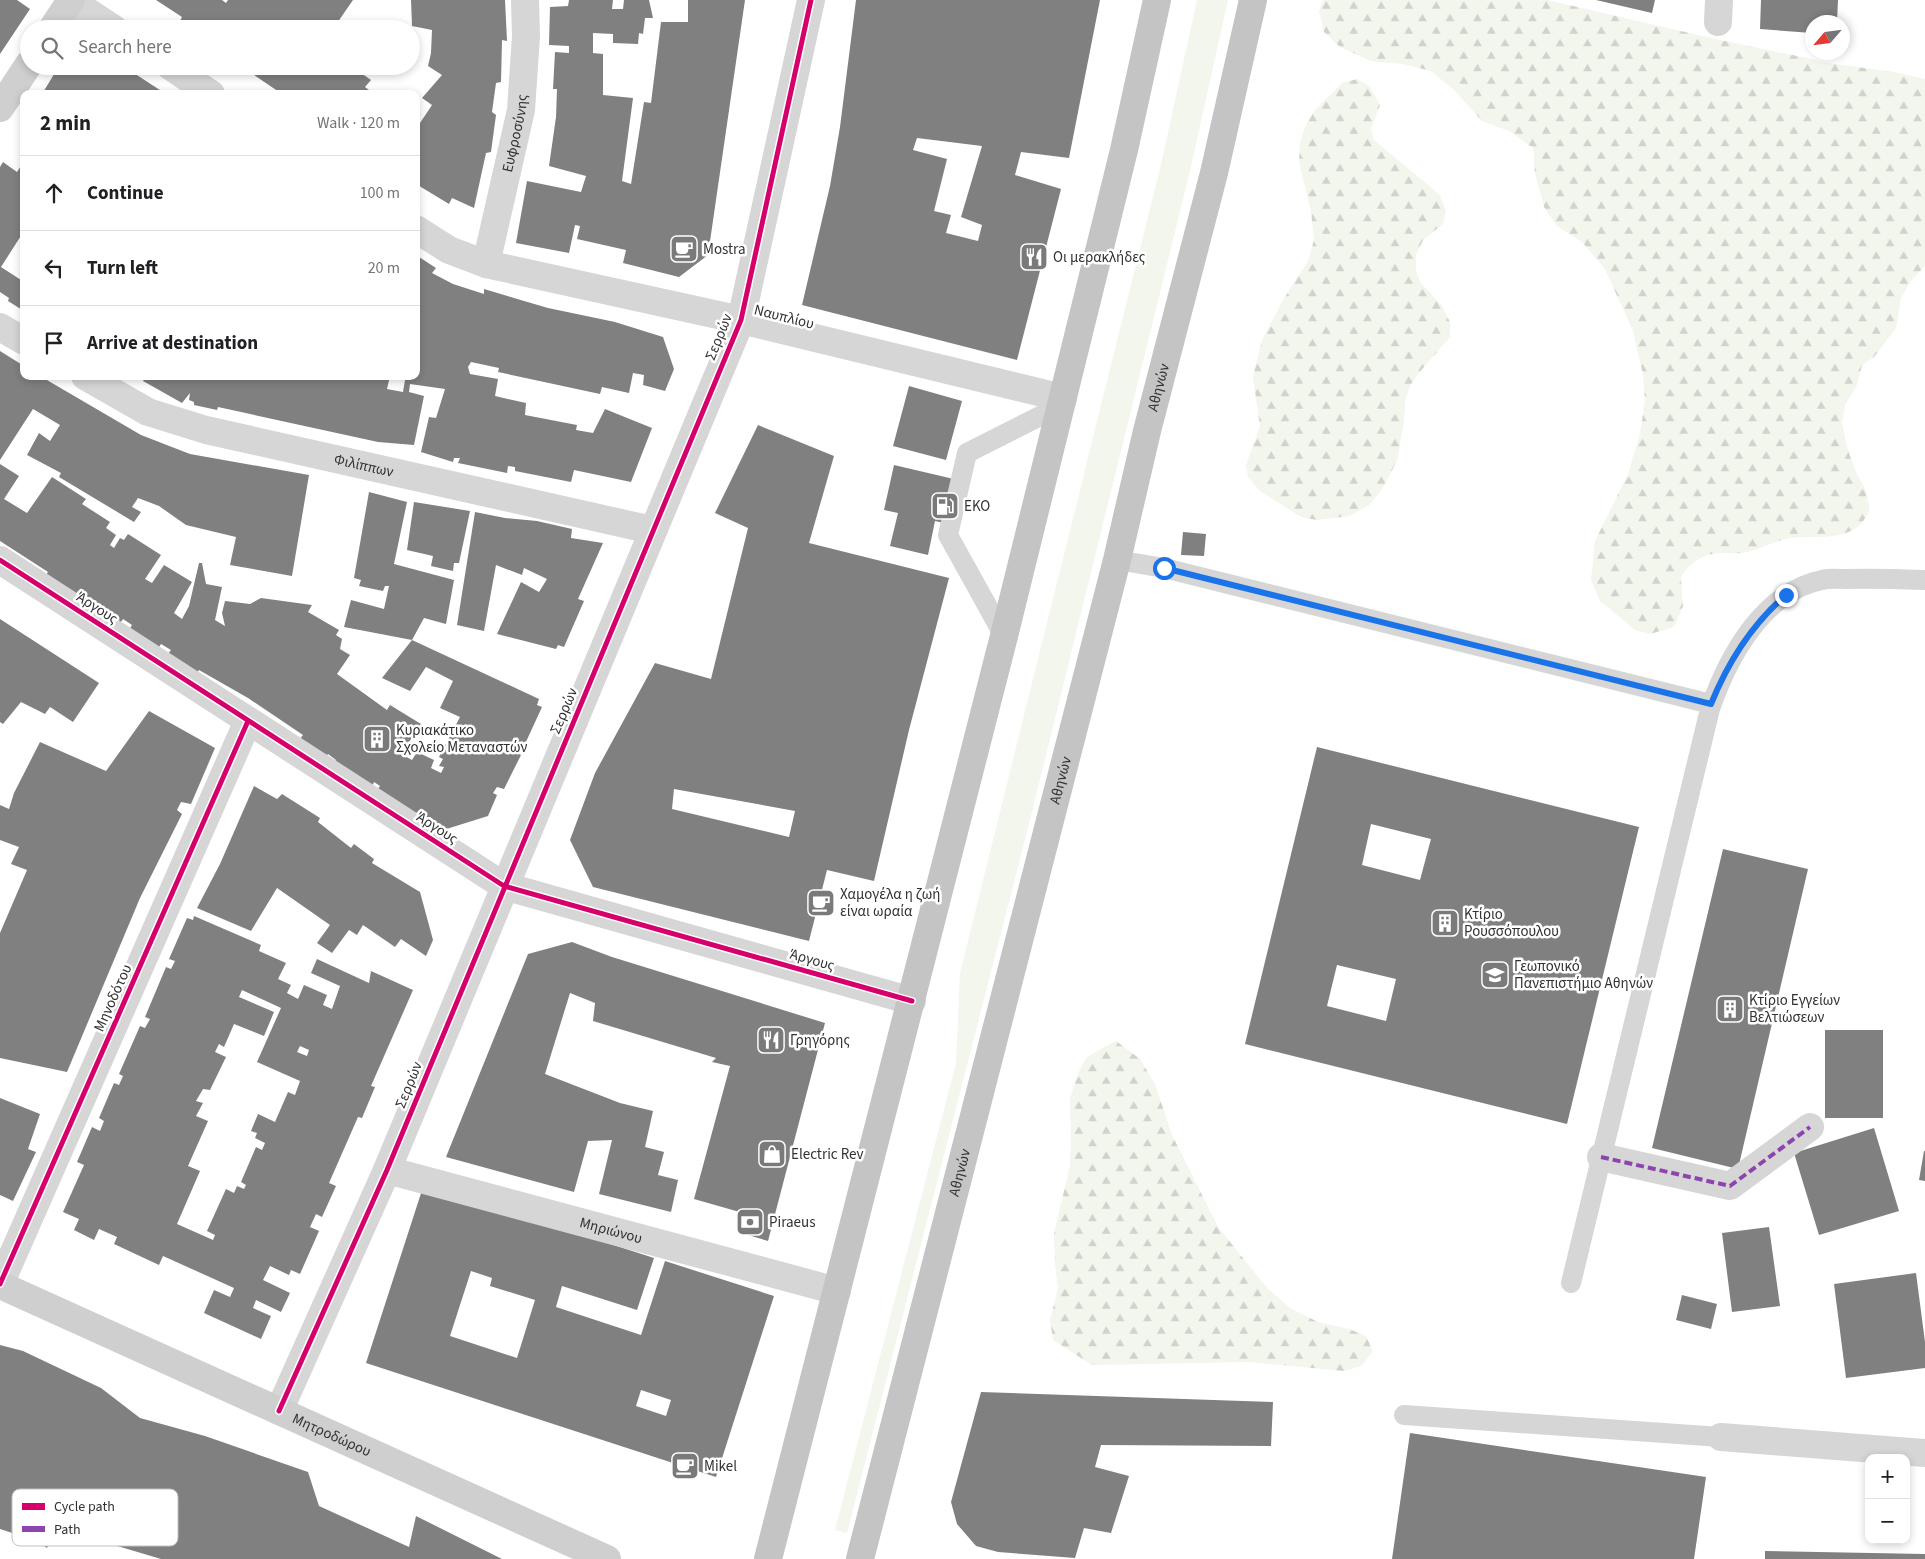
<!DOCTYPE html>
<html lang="en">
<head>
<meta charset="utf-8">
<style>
	:root { --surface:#fff; --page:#f2f2f2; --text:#202124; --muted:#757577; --line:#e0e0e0 }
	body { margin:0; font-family:"Source Sans 3",sans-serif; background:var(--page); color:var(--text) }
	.controls { position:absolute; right:15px; bottom:15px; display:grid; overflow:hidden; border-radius:10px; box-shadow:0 2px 8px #0003 }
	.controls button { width:45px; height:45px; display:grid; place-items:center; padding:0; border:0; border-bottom:1px solid var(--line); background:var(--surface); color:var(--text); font:25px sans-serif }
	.compass { position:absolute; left:1805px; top:15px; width:45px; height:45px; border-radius:50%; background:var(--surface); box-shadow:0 2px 8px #0003; rotate:242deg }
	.stop { position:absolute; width:15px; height:15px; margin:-11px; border:4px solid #1a73e8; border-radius:50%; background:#fff }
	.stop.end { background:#1a73e8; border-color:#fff; box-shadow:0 1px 5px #0008 }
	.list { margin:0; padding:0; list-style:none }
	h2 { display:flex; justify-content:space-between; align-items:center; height:65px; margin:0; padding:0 20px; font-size:21px }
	h2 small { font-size:16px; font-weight:400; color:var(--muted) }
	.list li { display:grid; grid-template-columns:32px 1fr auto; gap:15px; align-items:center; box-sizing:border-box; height:75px; padding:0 20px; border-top:1px solid var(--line) }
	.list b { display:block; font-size:19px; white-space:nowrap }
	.list em { font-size:16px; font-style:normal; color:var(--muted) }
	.icon { flex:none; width:28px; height:28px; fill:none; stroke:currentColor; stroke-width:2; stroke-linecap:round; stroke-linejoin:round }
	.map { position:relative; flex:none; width:1925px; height:1559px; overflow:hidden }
	.search { position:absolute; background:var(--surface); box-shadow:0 2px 8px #0003; left:20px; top:20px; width:400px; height:55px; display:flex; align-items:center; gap:12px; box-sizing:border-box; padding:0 18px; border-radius:28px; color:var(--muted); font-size:19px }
	.panel { position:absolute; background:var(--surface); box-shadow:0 2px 8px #0003; left:20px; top:90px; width:400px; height:290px; border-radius:10px }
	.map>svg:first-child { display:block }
</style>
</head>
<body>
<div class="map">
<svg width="1925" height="1559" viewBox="0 0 1925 1559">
	<defs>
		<pattern id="forest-firs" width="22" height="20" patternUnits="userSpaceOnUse" patternTransform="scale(1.25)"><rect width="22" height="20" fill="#f2f6ed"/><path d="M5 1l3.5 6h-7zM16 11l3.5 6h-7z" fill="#d0d3cc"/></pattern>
	</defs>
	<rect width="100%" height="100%" fill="#fff"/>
	<!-- green -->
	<path fill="#f2f6ed" d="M1197,0H1228L1190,171L1031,816L847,1533L835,1530L956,1063L960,973L1162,160Z"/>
	<!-- forest -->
	<path fill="url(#forest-firs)" d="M1323,0H1547L1711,38L1835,64L1894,72L1925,79V266L1910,282L1901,298L1896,328L1874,357L1862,365L1857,385L1845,405L1842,423L1847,447L1855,470L1865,489L1870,510C1866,516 1862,525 1856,528C1835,542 1808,534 1785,539C1770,543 1756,551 1741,553C1736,554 1731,553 1725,553C1705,552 1692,560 1681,577L1683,606L1674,627L1650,634L1635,630L1600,601L1591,580L1595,541L1628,474L1640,434L1645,401L1643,375L1633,331L1605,269L1582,242L1557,226L1544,207L1535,173L1533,148L1509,131L1482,121L1455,91L1431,71L1403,64L1371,61L1340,47L1324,32L1319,11Z
		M1357,79L1369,86L1380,105L1371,129L1374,140L1440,195L1446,211L1443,224L1423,240L1416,255V271L1420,282L1442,306L1450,322V337L1418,374L1410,386L1405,401L1404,421L1397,461L1381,491L1369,505L1350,516L1317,520L1301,517L1260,491L1248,477L1246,465L1260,426L1253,377L1262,340L1283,300L1308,261L1314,240L1311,211L1299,162L1300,142L1306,125L1315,110L1342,83Z
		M1116,1041L1140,1059L1155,1084L1172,1135L1218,1227L1267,1288L1290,1308L1318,1322L1349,1329L1366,1336L1373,1352L1361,1366L1344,1371L1248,1362L1092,1365L1053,1340L1050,1320L1058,1288L1055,1264L1054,1233L1070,1166L1071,1140L1070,1098L1079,1071L1086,1058L1104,1047Z"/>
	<!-- building -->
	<path fill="#808080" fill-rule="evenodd" d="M0,0H17L30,9L0,54Z
		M156,0H222L226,3L228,0H353L333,29H200L197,27L195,29H188L179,23L182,17Z
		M411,0H505L507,41L502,40L501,82L496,83L492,112L496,115L491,152L486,153L474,208L452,198L449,204L416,184V129L432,105L422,98L442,75L428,66L431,53L432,30L412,26Z
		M569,0H613L612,9H623L624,0H649L653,18H645L643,34L639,33L638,44L613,43V34L593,33V53L603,54V95L633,98L622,181L631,184L644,102L651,103L661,22H688V0H745L708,255L679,277L623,263L626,250L577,239L580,226L575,225L569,253L516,243L527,181L581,192L586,176L549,166L556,117L557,89H553L555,52L569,53V46L549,45L550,7L568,6Z
		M856,0H1100L1069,158L1021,152L1015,175L1061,189L1017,360L802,305L830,186L840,127ZM917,138L982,146L961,217L982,225L978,241L946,233L951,215L934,211L947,159L913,150Z
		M1596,0H1655L1652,13Z
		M1761,0H1838L1837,22H1812V33L1760,29Z
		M59,66H123L166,94H42Z
		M241,66H339L344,71L348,66H351L371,80L365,87L369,90L366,94H282Z
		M24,161V231L1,267L21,280L24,276V311L8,301L9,298L0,292V167L3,162L17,172Z
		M416,255L436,268L432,273L453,284L484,294V289L548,308L615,322L663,337L674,369L665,391L643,385L644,375L633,373L629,393L602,387L600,394L498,372L499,368L471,362L468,367L470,374L498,379L495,396L526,403L525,415L577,425L576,430L593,433L605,409L652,428L631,482L574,470L571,482L515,471V467L508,466L507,473L458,463L460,458H454L453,462L421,452L429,417L436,418L445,389L410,384L409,392L424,396L414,445L378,442L218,407L217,410L194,405V402L189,400L190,393L182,403L143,381L146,376H390L387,389L403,392L405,380L390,376H416Z
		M0,351L24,366V376H40L141,435L190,454L309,475L292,576L230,565L236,537L186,525L159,506L138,498L132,507L141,512L134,522L59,477L61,473L27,455L39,433L50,441L60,425L33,409L0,460Z
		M909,386L962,401L946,460L893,446Z
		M758,425L834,456L809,543L949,578L909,730L874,881L827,870L809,941L593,887L570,840L595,773L655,663L711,679L748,528L715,513ZM674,789L795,811L789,837L672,809Z
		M0,464L19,476L4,499L27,513L52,477L86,499L82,504L110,522L106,528L116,535L110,545L114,548L120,538L124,540L128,534L161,555L145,579L152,583L164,565L192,582L174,613L182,619L189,606L199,563H202L206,584L222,587L215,620L225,626L222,613L225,601L250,604L261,598L312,605L308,612L339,630L336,635L342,639L340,649L350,655L337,674L387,710L390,705L421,724L401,754L412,760L417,752L434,760L431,768L441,773L444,767L439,766L443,759L439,757L460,717L440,708L453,681L426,667L410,691L382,678L412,640L539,699L537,705L542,707L525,744L520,742L514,751L521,755L504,789L497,787L493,793L497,795L488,816L440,831L378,789L380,786L374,782L372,787L334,764L336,760L328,754L325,758L300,739L303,735L248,698L199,670L197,673L168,654L171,650L161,644L157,650L129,630L132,625L123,619L119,625L107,617L111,612L79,591L75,597L44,578L48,572L0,541Z
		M894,465L958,480L948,524L935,521L928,555L890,546L898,513L884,510Z
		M369,492L407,502L394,564L454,580L446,624L424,618L412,640L344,627L351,600L384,609L389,586H385L383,591L359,586L361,580L354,578Z
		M414,502L470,511L459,563H454L453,571L431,566L433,556L407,550Z
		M475,512L505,518L537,521L572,529L571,538L603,543L578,599L584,601L564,647L558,645L556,649L497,634L521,582L539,592L547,579L524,568L522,575L496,565L484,631L457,625Z
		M1183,532L1206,534L1204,556L1181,555Z
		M0,619L99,683L73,722L50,707L45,714L21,702L3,724L0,722Z
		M149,711L215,748L191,804L181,802L177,810L182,814L140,898L67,1072L0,1058V933L27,870L11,864L19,847L0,840V805L9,809L14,793L40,742L106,771Z
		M1317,747L1639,827L1567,1124L1245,1044ZM1371,824L1431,839L1420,880L1362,865ZM1337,965L1396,979L1386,1021L1327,1006Z
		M254,786L277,799L282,794L320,818L318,822L351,848L354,844L374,859L372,863L420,892L433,940L426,956L401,939L395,947L363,925L357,935L349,930L332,953L317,943L330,925L277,888L251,931L197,908L220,864Z
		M1723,849L1808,869L1738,1169L1652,1148Z
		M194,916L261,945L259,951L286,963L278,979L291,985L287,993L298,999L304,985L327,995L323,1005L332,1009L340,986L311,973L317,959L369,983L371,971L413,990L371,1086L375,1087L362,1118L358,1117L329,1183L336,1186L322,1217L316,1214L310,1227L319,1231L300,1274L291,1270L289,1275L270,1266L263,1280L290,1293L281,1312L256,1300L253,1308L271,1316L261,1339L204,1313L214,1290L230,1297L234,1288L163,1256L159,1265L114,1244L117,1237L99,1229L94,1240L74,1230L79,1219L63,1212L84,1165L77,1162L92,1127L100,1131L104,1121L99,1118L114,1083L119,1085L123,1076L119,1074L140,1026L145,1028L150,1019L145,1017L166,967L171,969L175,961L169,959L187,918L193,920ZM242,990L281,1008L257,1062L300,1081L295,1095L288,1092L275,1122L258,1114L251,1131L257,1133L255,1138L265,1143L262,1150L256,1147L241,1182L246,1185L244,1189L237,1186L234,1193L226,1189L207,1231L215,1235L213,1240L177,1224L200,1171L188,1166L208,1121L196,1116L203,1103L196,1101L203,1089L210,1090L226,1057L215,1052L219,1044L224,1047L234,1024L264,1036L274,1012L239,997ZM300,1046L309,1050L307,1056L297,1052Z
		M572,942L612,957L825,1023L768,1241L745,1234L750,1215L694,1199L730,1066L712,1062L716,1058L593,1021L595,1003L570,993L545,1074L620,1103L653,1111L645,1147L664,1152L658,1175L678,1180L671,1212L599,1194L612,1140L588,1141L574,1192L446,1157L528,954Z
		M1825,1030H1883V1118H1825Z
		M0,1098L40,1114L28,1149L36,1152L13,1201L0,1195Z
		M1874,1128L1899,1211L1819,1235L1794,1153Z
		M1924,1151H1925V1181L1919,1180Z
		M424,1184L654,1258L637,1310L562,1286L556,1307L641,1335L665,1261L774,1296L716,1477L366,1363ZM471,1271L492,1278L490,1286L535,1300L517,1358L450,1336ZM641,1390L671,1400L666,1416L636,1406Z
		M1769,1227L1780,1306L1732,1312L1722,1233Z
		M1916,1273L1925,1342V1368L1846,1378L1834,1284Z
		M1682,1295L1717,1304L1711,1329L1676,1320Z
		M0,1345L23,1351L101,1388L140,1418L205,1436L308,1472L319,1506L409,1547L416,1516L502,1559H161L57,1528L47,1548L37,1541L0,1529Z
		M981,1392L1273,1402L1271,1446L1101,1445L1095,1467L1129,1476L1111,1533L1084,1528L1075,1558L998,1552L976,1546L957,1524L951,1502Z
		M1410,1433L1706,1477L1694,1559H1392Z
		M1765,1551L1925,1554V1559H1765Z"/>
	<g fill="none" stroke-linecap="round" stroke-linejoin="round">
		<!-- lane -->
		<path stroke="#d6d6d6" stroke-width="20" d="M1117,560L1164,568L1711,704
			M1004,636L948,535L967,453L1062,405
			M1571,1283L1710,709C1728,657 1763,592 1822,580C1830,578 1838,579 1845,579C1872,578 1898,579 1925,580
			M1404,1415L1721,1437"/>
		<!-- street -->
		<g stroke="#d6d6d6" stroke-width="28">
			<path d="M70,0L114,29"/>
			<path d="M1718,22L1719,0"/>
			<path d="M170,66L211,94"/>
			<path d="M416,229L449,250L486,264L741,320L1063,398"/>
			<path id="s1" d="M486,264L521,110L526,36L525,0"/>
			<path d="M0,327L24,341"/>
			<path id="s2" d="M85,376L148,412L206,430L652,530"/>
			<path d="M0,560L504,886L912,1001"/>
			<path d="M1601,1157L1730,1186L1810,1127"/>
			<path id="s3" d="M387,1170L837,1291"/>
			<path d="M0,1284L248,721"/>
			<path d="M279,1411L387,1170L741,320L811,0"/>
			<path d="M1721,1437L1925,1453"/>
		</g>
		<!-- secondary -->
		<g stroke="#cfcfcf" stroke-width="28">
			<path d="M52,29L71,0"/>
			<path d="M0,108L29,64"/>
			<path id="s4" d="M0,1285L607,1559"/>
		</g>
		<!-- highway -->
		<g stroke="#c4c4c4" stroke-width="28">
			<path d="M768,1559L1004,636L1124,150L1157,0"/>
			<path id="s5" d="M860,1559L1117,560L1147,431L1214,173L1253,0"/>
		</g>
		<!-- quiet -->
		<path stroke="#8e44ad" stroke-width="4" stroke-dasharray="8 4" stroke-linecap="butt" d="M1601,1157L1730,1186L1810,1127"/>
		<defs>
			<path id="cycleway" d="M0,560L504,886L912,1001
				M0,1284L248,721
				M279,1411L387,1170L741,320L811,0"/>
		</defs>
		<!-- cycleway casing -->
		<use href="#cycleway" stroke="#fff" stroke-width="8"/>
		<!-- cycleway -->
		<use href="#cycleway" stroke="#d6006c" stroke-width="5"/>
	</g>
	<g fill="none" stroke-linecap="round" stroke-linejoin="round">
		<!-- route -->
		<path stroke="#1a73e8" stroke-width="6" d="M1164,568L1711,704C1728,662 1751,625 1786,595"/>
	</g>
	<!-- icons -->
	<defs>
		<symbol id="cafe-square" viewBox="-11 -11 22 22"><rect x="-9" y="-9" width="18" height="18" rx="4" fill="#7a7a7a" stroke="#fff"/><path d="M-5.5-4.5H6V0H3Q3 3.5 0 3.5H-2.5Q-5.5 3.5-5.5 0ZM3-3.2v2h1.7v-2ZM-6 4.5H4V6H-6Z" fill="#fff"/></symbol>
		<symbol id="restaurant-square" viewBox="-11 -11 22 22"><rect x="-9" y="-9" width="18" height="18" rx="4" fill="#7a7a7a" stroke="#fff"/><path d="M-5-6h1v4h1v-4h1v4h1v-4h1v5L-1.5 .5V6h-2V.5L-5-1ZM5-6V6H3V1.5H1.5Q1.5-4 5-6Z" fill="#fff"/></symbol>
		<symbol id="fuel-square" viewBox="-11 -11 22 22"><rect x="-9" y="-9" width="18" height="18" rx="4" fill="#7a7a7a" stroke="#fff"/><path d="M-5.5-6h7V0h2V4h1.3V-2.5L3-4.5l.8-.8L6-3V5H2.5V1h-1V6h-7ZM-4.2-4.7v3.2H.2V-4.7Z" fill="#fff"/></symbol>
		<symbol id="building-square" viewBox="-11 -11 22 22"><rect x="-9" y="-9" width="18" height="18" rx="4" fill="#7a7a7a" stroke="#fff"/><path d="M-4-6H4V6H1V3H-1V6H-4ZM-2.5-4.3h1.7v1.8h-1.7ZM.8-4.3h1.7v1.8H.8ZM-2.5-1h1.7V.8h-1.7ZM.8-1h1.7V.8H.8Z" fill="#fff"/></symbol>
		<symbol id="university-square" viewBox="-11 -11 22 22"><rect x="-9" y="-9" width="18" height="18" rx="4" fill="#7a7a7a" stroke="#fff"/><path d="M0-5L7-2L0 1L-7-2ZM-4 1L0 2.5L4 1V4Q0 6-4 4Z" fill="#fff"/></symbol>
		<symbol id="shop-square" viewBox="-11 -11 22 22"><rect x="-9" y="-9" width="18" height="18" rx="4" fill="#7a7a7a" stroke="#fff"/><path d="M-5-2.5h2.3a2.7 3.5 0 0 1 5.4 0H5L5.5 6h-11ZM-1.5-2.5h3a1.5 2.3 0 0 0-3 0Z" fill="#fff"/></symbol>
		<symbol id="bank-square" viewBox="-11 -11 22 22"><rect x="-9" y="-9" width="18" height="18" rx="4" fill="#7a7a7a" stroke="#fff"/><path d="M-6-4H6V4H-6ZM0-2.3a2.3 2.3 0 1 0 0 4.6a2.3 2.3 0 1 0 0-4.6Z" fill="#fff"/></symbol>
	</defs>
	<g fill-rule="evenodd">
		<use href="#cafe-square" x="668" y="233" width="32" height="32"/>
		<use href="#restaurant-square" x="1018" y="241" width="32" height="32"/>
		<use href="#fuel-square" x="929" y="490" width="32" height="32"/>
		<use href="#building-square" x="361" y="723" width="32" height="32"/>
		<use href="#cafe-square" x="805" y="887" width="32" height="32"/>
		<use href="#building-square" x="1429" y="907" width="32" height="32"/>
		<use href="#university-square" x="1479" y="959" width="32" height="32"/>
		<use href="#building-square" x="1714" y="993" width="32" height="32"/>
		<use href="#restaurant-square" x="755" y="1024" width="32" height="32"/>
		<use href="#shop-square" x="756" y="1138" width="32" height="32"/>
		<use href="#bank-square" x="734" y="1206" width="32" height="32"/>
		<use href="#cafe-square" x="669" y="1450" width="32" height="32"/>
	</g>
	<g text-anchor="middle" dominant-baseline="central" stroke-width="5" stroke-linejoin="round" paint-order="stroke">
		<!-- street labels -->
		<g font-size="15" fill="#323232" stroke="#fff">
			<text stroke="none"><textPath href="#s1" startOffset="134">Ευφροσύνης</textPath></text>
			<text transform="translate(784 317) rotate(14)">Ναυπλίου</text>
			<text transform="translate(719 337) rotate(-68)">Σερρών</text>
			<text stroke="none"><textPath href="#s5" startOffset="1209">Αθηνών</textPath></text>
			<text stroke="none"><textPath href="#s2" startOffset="295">Φιλίππων</textPath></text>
			<text transform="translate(97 608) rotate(33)">Άργους</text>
			<text transform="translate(564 711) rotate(-67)">Σερρών</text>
			<text stroke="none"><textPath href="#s5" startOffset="804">Αθηνών</textPath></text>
			<text transform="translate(437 828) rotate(33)">Άργους</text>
			<text transform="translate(812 960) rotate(16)">Άργους</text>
			<text transform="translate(113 998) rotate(-66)">Μηνοδότου</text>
			<text transform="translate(409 1085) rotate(-68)">Σερρών</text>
			<text stroke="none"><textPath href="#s5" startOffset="399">Αθηνών</textPath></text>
			<text stroke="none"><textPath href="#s3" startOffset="232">Μηριώνου</textPath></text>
			<text stroke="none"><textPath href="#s4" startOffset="364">Μητροδώρου</textPath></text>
		</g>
		<!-- poi labels -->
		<g font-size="15" fill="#323232" stroke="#fff" text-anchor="start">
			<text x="703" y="249">Mostra</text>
			<text x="1053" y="257">Οι μερακλήδες</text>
			<text x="964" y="506">EKO</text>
			<text x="396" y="730">Κυριακάτικο<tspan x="396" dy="17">Σχολείο Μεταναστών</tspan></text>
			<text x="840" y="894">Χαμογέλα η ζωή<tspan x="840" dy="17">είναι ωραία</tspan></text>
			<text x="1464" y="914">Κτίριο<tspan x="1464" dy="17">Ρουσσόπουλου</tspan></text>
			<text x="1514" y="966">Γεωπονικό<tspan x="1514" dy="17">Πανεπιστήμιο Αθηνών</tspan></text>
			<text x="1749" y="1000">Κτίριο Εγγείων<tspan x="1749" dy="17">Βελτιώσεων</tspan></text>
			<text x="790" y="1040">Γρηγόρης</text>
			<text x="791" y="1154">Electric Rev</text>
			<text x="769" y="1222">Piraeus</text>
			<text x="704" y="1466">Mikel</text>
		</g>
	</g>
	<!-- legend -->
	<rect x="12" y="1489" width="166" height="57" rx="8" fill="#fff" stroke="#c2c2c2" stroke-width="1"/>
	<rect x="22" y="1503" width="23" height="7" fill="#d6006c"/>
	<rect x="22" y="1526" width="23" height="6" fill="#8e44ad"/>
	<g font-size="14" fill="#323232">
		<text x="54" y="1511">Cycle path</text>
		<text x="54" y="1534">Path</text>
	</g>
</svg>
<div class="controls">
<button>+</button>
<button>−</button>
</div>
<svg class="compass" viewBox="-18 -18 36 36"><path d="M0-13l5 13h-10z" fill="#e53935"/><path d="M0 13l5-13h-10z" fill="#757577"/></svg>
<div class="stop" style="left:1164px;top:568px"></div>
<div class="stop end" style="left:1786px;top:595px"></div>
<div class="search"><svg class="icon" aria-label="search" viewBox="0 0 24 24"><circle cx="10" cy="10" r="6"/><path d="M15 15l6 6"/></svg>Search here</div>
<section class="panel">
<h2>2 min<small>Walk · 120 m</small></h2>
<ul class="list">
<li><svg class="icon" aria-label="ahead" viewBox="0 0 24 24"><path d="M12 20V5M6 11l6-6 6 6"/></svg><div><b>Continue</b></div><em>100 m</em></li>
<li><svg class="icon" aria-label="left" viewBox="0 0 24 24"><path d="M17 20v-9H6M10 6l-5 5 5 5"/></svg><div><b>Turn left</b></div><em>20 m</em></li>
<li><svg class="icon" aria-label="arrive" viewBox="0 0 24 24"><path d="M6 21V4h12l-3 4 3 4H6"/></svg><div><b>Arrive at destination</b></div></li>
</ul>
</section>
</div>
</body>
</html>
